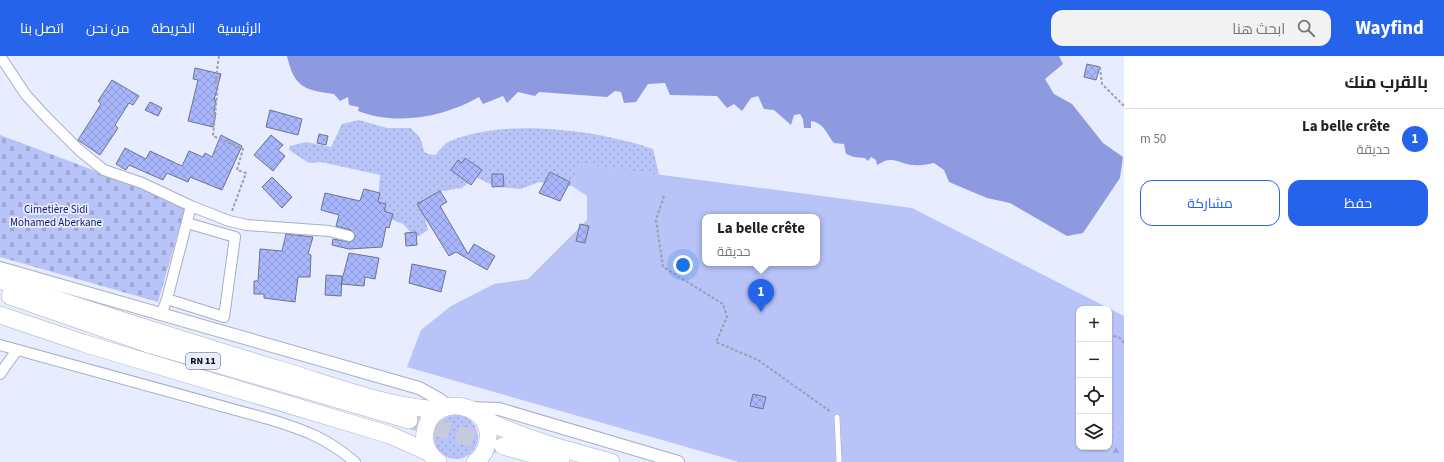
<!DOCTYPE html>
<html lang="ar">
<head>
<meta charset="utf-8">
<style>
	:root { --surface:#fff; --page:#f2f2f2; --text:#222; --muted:#767676; --line:#e0e0e0; --accent:#2563eb }
	body { margin:0; font-family:"Source Sans 3",Cairo,sans-serif; background:var(--page); color:var(--text); direction:rtl }
	.controls { position:absolute; right:12px; bottom:12px; display:grid; overflow:hidden; border-radius:8px; box-shadow:0 1px 3px #0004 }
	.controls button { width:36px; height:36px; display:grid; place-items:center; padding:0; border:0; border-bottom:1px solid var(--line); background:var(--surface); color:var(--text); font:20px sans-serif }
	.you { position:absolute; left:683px; top:209px; width:14px; height:14px; margin:-10px; border:3px solid #fff; border-radius:50%; background:#1a73e8; box-shadow:0 0 0 6px #1a73e833 }
	.badge { display:grid; place-items:center; width:26px; height:26px; border-radius:50%; background:var(--accent); color:#fff; font-size:13px; font-weight:700 }
	.pin { position:absolute; translate:-50% -33px; filter:drop-shadow(0 1px 2px #0008) }
	.pin::after { content:''; position:absolute; top:21px; width:14px; height:12px; background:inherit; clip-path:polygon(0 0,100% 0,50% 100%) }
	.popup { position:absolute; left:702px; top:158px; width:118px; height:52px; box-sizing:border-box; display:grid; place-content:center; border-radius:8px; background:var(--surface); filter:drop-shadow(0 1px 3px #0005); font-size:13px; white-space:nowrap; color:var(--muted) }
	.popup b { font-size:15px; color:var(--text) }
	.popup::after { content:''; position:absolute; left:50%; top:100%; margin-left:-8px; border:8px solid transparent; border-top-color:var(--surface) }
	.list { margin:0; padding:0; list-style:none }
	h2 { display:flex; justify-content:space-between; align-items:center; height:52px; margin:0; padding:0 16px; font-size:17px }
	h2 small { font-size:13px; font-weight:400; color:var(--muted) }
	.list li { display:grid; grid-template-columns:26px 1fr auto; gap:12px; align-items:center; box-sizing:border-box; height:60px; padding:0 16px; border-top:1px solid var(--line) }
	.list b { display:block; font-size:15px; white-space:nowrap }
	.list p { margin:0; font-size:13px; white-space:nowrap; color:var(--muted) }
	.list em { font-size:13px; font-style:normal; color:var(--muted) }
	.actions { display:flex; gap:8px; padding:12px 16px }
	.actions a { flex:1; padding:9px 0; border:1px solid var(--accent); border-radius:12px; text-align:center; font-size:14px; color:var(--accent) }
	.actions .main { background:var(--accent); color:#fff }
	.icon { flex:none; width:22px; height:22px; fill:none; stroke:currentColor; stroke-width:2; stroke-linecap:round; stroke-linejoin:round }
	.map { position:relative; flex:none; width:1124px; height:406px; overflow:hidden; direction:ltr }
	header { display:flex; align-items:center; gap:24px; box-sizing:border-box; height:56px; padding:0 20px; background:var(--accent); color:#fff }
	header strong { font-size:19px }
	nav { display:flex; gap:22px; margin-inline-start:auto; font-size:14px }
	.search { width:280px; height:36px; background:var(--page); display:flex; align-items:center; gap:10px; box-sizing:border-box; padding:0 14px; border-radius:12px; color:var(--muted); font-size:15px }
	main { display:flex }
	aside { flex:1; background:var(--surface) }
	.map>svg:first-child { display:block }
</style>
</head>
<body>
<header>
<strong>Wayfind</strong>
<div class="search"><svg class="icon" aria-label="search" viewBox="0 0 24 24"><circle cx="10" cy="10" r="6"/><path d="M15 15l6 6"/></svg>ابحث هنا</div>
<nav><a>الرئيسية</a><a>الخريطة</a><a>من نحن</a><a>اتصل بنا</a></nav>
</header>
<main>
<aside>
<h2>بالقرب منك<small></small></h2>
<ul class="list">
<li><span class="badge">1</span><div><b>La belle crête</b><p>حديقة</p></div><em>50 m</em></li>
</ul>
<div class="actions"><a class="main">حفظ</a><a>مشاركة</a></div>
</aside>
<div class="map">
<svg width="1124" height="406" viewBox="0 0 1124 406">
	<defs>
		<pattern id="grass-dots" width="8" height="8" patternUnits="userSpaceOnUse"><rect width="8" height="8" fill="#b8c3f8"/><path d="M2 2h.1M6 6h.1" fill="none" stroke="#9da6d4" stroke-width="1.8" stroke-linecap="round"/></pattern>
		<pattern id="forest-firs" width="22" height="20" patternUnits="userSpaceOnUse"><rect width="22" height="20" fill="#b8c3f8"/><path d="M5 1l3.5 6h-7zM16 11l3.5 6h-7z" fill="#9da6d4"/></pattern>
		<pattern id="cemetery-stones" width="16" height="16" patternUnits="userSpaceOnUse"><rect width="16" height="16" fill="#b8c3f8"/><path d="M2 7V4a2 2 0 0 1 4 0v3zM10 15v-3a2 2 0 0 1 4 0v3z" fill="#9da6d4"/></pattern>
		<pattern id="building-cross-hatch" width="8" height="8" patternUnits="userSpaceOnUse"><rect width="8" height="8" fill="#a8b6fd"/><path d="M0 0l8 8M0 8l8-8" fill="none" stroke="#8f9bd8"/></pattern>
	</defs>
	<rect width="100%" height="100%" fill="#e7ecff"/>
	<!-- grass -->
	<path fill="url(#grass-dots)" d="M359,64L387,72H411C413,75 418,79 420,82C426,93 419,97 435,99C439,95 443,89 448,86C502,61 599,74 653,93L659,119L580,108L572,130L539,126L521,133L496,131L476,121L462,132L442,135L429,149L425,162L428,174L416,182L403,168L388,162L378,143L380,119L321,106L309,107L289,94L290,90L306,86L331,91L342,68Z
		M434 381a22 22 0 1 1 44 0a22 22 0 1 1-44 0Z"/>
	<!-- forest -->
	<path fill="url(#forest-firs)" d="M1124,359V406H1107Z"/>
	<!-- cemetery -->
	<path fill="url(#cemetery-stones)" d="M0,79L186,149L158,246L0,201Z"/>
	<!-- park -->
	<path fill="#b8c3f8" fill-rule="evenodd" d="M580,108L912,152L1124,260V359L1107,406H739L407,311L421,274L451,250L494,228L528,223L587,164V140L572,130ZM705,161H817V207H705ZM1079,253H1109V391H1079Z"/>
	<!-- water -->
	<path fill="#8d9adf" d="M287,0H1059L1063,8L1045,23L1054,38L1072,48L1103,87L1123,101L1120,122L1083,177L1067,180L1010,147L987,142L949,126L944,114L934,107C928,108 921,110 914,109C898,108 894,98 877,109L876,104L871,101L868,105L865,102L854,101L846,98L844,88L834,87C826,77 824,67 811,65V72H804L803,63L800,58L794,59L791,69L774,54L764,53L758,40L751,42L742,55L734,48L727,52L717,40L670,39L665,27L648,28L636,46L624,47L621,36L615,35L607,41L539,36L535,40L518,36L507,47L503,40L483,48L479,41C444,61 397,70 358,55L359,51L349,49L348,41L340,45L334,38C304,34 294,31 287,0Z"/>
	<!-- building -->
	<path fill="url(#building-cross-hatch)" stroke="#6f7388" d="M1087,8L1100,11L1096,24L1084,21Z
		M195,12L221,18L214,44H216L214,56L216,57L213,71L188,65L198,24L193,23Z
		M112,24L139,40L133,49L129,47L115,69L118,72L100,99L78,84L101,48L98,45Z
		M150,46L162,52L158,60L145,54Z
		M270,54L302,63L298,79L266,71Z
		M319,78L328,80L326,89L317,87Z
		M221,79L242,90L222,134L190,121L188,126L167,117L163,124L129,109L126,114L116,108L125,92L146,103L150,95L182,110L189,95L203,101L205,97L212,101Z
		M271,79L283,89L278,94L285,100L273,115L254,99Z
		M465,102L482,114L471,129L451,114L458,104L462,107Z
		M550,116L570,126L560,145L539,137Z
		M492,118H503L504,130L492,131Z
		M272,121L292,141L282,152L262,131Z
		M364,133L380,137L378,146L386,148L384,155L393,158L389,172L386,171L382,191L349,193L332,189L333,183L350,186L354,184L355,179L351,174L336,170L339,159L321,154L325,137L360,145Z
		M440,135L447,146L440,150L468,198L474,188L495,200L487,214L456,196L449,200L417,148Z
		M580,168L589,170L585,187L576,185Z
		M416,176L417,189L406,190L405,177Z
		M286,178L313,181L308,198L311,199L310,221H298L295,246L264,242V238H254V225H258L260,193L282,195Z
		M349,197L379,202L375,223L365,221L364,230L341,228Z
		M412,208L446,215L441,236L409,227Z
		M326,219L342,220L341,240L325,239Z
		M753,338L766,341L763,353L750,350Z"/>
	<g fill="none" stroke-linecap="round" stroke-linejoin="round">
		<!-- trunk-tunnel -->
		<path stroke="#c6cadc" stroke-width="17" stroke-dasharray="17 8" stroke-linecap="butt" d="M409,364L500,390"/>
		<defs>
			<path id="service" d="M837,361L839,406"/>
			<path id="minor" d="M0,0L26,39L47,62L79,94L104,114L142,127L191,150L167,243L161,259
				M191,150L229,165L247,169L329,175L349,180
				M167,243L224,261L235,181L187,167
				M0,289L272,364C307,375 326,382 355,406
				M0,318L17,294"/>
			<path id="tertiary" d="M0,212L419,332L439,343L448,350
				M468,352L499,353L678,406"/>
			<path id="trunk" d="M0,224C94,257 189,286 284,315C334,330 387,351 439,354
				M10,240L148,288L409,364
				M0,259L83,287L390,379L428,396
				M483,363C524,383 567,394 611,406
				M503,390L561,406
				M438,406C429,399 423,388 425,376C432,333 498,348 487,388C485,396 481,402 475,406"/>
		</defs>
		<!-- service casing -->
		<use href="#service" stroke="#a8aec4" stroke-width="6"/>
		<!-- minor casing -->
		<use href="#minor" stroke="#a8aec4" stroke-width="12"/>
		<!-- tertiary casing -->
		<use href="#tertiary" stroke="#a8aec4" stroke-width="14"/>
		<!-- trunk casing -->
		<use href="#trunk" stroke="#a8aec4" stroke-width="18"/>
		<!-- path -->
		<path stroke="#9b9fae" stroke-width="2" stroke-dasharray="3 2" stroke-linecap="butt" d="M219,0L215,28H218L213,80L243,93L237,114L246,117L232,155
			M1100,11L1102,28L1124,50
			M664,140L656,164L663,211L723,248L727,261L716,286L758,304L831,356
			M1109,278L1120,282L1124,287"/>
		<!-- service -->
		<use href="#service" stroke="#fff" stroke-width="5"/>
		<!-- minor -->
		<use href="#minor" stroke="#fff" stroke-width="10"/>
		<!-- tertiary -->
		<use href="#tertiary" stroke="#fff" stroke-width="12"/>
		<!-- trunk -->
		<use href="#trunk" stroke="#fff" stroke-width="17"/>
	</g>
	<g text-anchor="middle" dominant-baseline="central" stroke-width="3.5" stroke-linejoin="round" paint-order="stroke">
		<!-- shield labels -->
		<rect fill="#e7ecff" stroke="#4c4f5a" stroke-width="1" x="186" y="297" width="34" height="16" rx="3"/>
		<g font-size="10" font-weight="bold" fill="#0a0c13">
			<text x="203" y="305">RN 11</text>
		</g>
		<!-- park labels -->
		<g font-size="11" fill="#1c1968" stroke="#e7ecff">
			<text x="56" y="153">Cimetière Sidi<tspan x="56" dy="13">Mohamed Aberkane</tspan></text>
		</g>
	</g>
</svg>
<div class="controls">
<button>+</button>
<button>−</button>
<button><svg class="icon" aria-label="locate" viewBox="0 0 24 24"><circle cx="12" cy="12" r="6"/><path d="M12 2v4M12 18v4M2 12h4M18 12h4"/></svg></button>
<button><svg class="icon" aria-label="layers" viewBox="0 0 24 24"><path d="M12 4l9 5-9 5-9-5zM3 14l9 5 9-5"/></svg></button>
</div>
<div class="you"></div>
<div class="pin badge" style="left:761px;top:256px">1</div>
<div class="popup"><b>La belle crête</b>حديقة</div>
</div>
</main>
</body>
</html>
